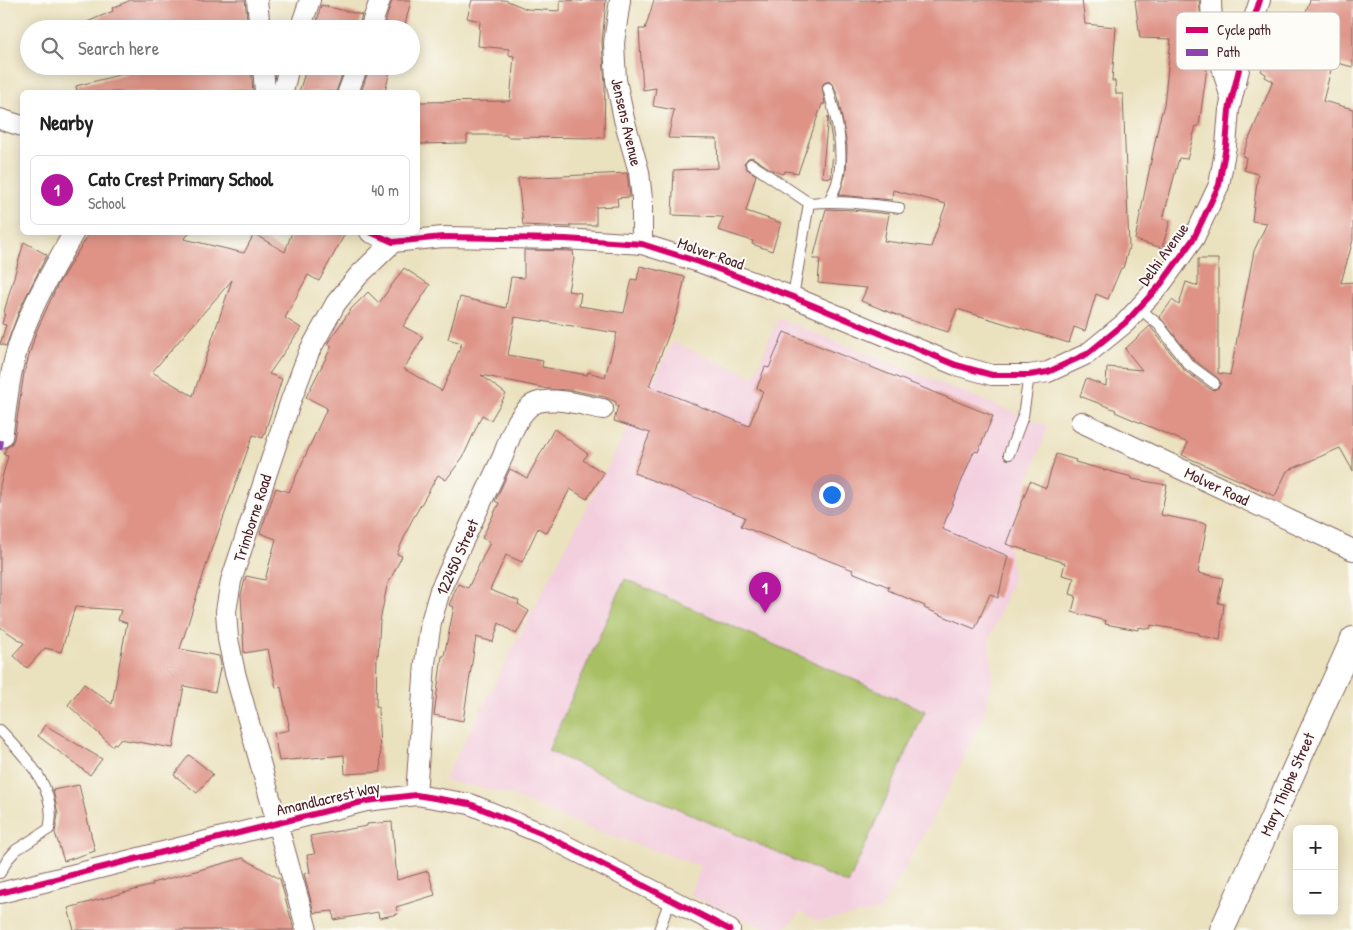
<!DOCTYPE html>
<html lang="en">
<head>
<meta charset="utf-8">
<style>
	:root { --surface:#fff; --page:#f6f6f6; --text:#222; --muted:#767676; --line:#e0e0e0; --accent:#b5179e }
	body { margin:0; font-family:"Patrick Hand",sans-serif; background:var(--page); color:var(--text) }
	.controls { position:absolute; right:15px; bottom:15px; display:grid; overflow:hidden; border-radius:8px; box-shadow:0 2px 12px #0003 }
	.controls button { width:45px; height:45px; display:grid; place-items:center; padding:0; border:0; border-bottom:1px solid var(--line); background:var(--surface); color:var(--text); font:25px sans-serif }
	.you { position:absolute; left:831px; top:494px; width:18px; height:18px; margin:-12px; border:4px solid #fff; border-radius:50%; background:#1a73e8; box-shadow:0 0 0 8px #1a73e833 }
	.badge { display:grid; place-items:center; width:32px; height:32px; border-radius:50%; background:var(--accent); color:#fff; font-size:16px; font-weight:700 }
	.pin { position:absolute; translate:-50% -41px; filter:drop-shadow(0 1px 2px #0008) }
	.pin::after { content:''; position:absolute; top:26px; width:18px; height:15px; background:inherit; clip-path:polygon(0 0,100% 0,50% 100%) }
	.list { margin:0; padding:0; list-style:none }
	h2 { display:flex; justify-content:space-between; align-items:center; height:65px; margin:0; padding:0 20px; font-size:21px }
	h2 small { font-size:16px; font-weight:400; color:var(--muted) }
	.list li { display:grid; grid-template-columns:32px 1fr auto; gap:15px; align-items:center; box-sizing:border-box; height:70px; margin:0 10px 10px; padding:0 10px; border:1px solid var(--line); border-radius:8px }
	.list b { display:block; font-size:19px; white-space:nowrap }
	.list p { margin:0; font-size:16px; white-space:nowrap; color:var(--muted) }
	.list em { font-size:16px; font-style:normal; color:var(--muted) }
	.icon { flex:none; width:28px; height:28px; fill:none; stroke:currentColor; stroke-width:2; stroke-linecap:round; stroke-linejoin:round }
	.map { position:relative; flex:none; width:1353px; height:930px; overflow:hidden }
	.search { position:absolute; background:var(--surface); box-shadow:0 2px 12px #0003; left:20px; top:20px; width:400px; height:55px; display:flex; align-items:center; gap:12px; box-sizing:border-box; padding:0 18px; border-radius:28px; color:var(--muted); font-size:19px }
	.panel { position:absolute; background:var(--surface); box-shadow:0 2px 12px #0003; left:20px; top:90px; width:400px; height:145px; border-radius:8px }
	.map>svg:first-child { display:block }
</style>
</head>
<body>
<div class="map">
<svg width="1353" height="930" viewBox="0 0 1353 930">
	<rect width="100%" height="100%" fill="#fdfcf7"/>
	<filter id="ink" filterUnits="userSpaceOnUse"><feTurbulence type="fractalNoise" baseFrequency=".02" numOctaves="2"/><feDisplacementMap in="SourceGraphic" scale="10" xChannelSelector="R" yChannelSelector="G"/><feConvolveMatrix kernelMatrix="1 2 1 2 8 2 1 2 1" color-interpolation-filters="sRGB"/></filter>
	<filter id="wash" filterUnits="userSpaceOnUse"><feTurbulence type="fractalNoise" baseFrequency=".0096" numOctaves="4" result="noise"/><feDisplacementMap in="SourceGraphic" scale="20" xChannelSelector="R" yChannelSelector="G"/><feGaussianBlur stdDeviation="1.12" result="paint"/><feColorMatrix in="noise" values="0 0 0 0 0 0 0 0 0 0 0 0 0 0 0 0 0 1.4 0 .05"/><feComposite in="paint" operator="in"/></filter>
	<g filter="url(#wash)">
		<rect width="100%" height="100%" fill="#eae1be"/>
		<!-- built -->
		<path fill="#f3cfde" d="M778,318L1048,426L1008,538L1013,579L989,640L993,676L984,714L949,789L881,910L818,921L801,912L783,930H769L690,895L701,866L588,828L505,793L444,780L673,342L754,377Z"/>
		<!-- green -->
		<path fill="#a8bf64" stroke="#796f48" d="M625,579L925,711L848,884L548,751Z"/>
		<g id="blocks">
			<!-- building -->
			<path fill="#de9386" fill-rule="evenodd" d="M131,0H245L248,29H71L113,11L112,8Z
				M392,0H411L404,29H383Z
				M472,0H505L527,9L560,11V0L583,1V0H606L602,43L605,84L604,138L507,137V135H467V143L418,144V102L510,101L514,56L509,55V49L478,46L480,21L467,18Z
				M654,0H1082L1085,24L1116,27L1112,81H1115L1116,94H1123L1129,247L1123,268H1121L1108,299L1096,294L1085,331L1074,327L1069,343L957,309L948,332L907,319L861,301L867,288L818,283L820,259H813L826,209L853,210L889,214L884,241L931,247L946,204L893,190L892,200L839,195L846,173L847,146L838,97L834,86L829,81L824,83L822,86L825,104H822L798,173L785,171L783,174L772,170L752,157L748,158L744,163L747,169L756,175L746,211L781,223L772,251L752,244L753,241L718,230L723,217L672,215L674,170L718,168L717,139L668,138L674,110L653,106L656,88L643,90L639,29H645Z
				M1135,0H1199L1202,30L1200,41H1204L1208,60L1199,126H1196L1187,159L1179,158L1163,219L1170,221L1162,248L1135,240L1159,122L1164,105L1171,39L1140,38Z
				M1310,0H1353V67L1333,62L1323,101L1353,109V240L1341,283L1353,282V471L1340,448L1287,471L1275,496L1182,455L1188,443L1115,412L1116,410L1080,396L1086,379L1106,386L1107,367L1142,370L1125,349L1150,326L1184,370L1210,389L1214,390L1219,387L1221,383L1218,378L1193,359L1160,317L1172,300L1179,305L1186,282L1198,286V259H1218V373L1230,375L1254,251L1267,223L1252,221L1258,174L1244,170L1246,157L1242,156L1273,81L1265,77L1266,74L1261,71L1266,60L1264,59L1274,37L1295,42Z
				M321,5L362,15L358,29H332L316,25Z
				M124,66H251L253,92H77L76,86L127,73Z
				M307,66L339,75L342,66H345L336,92H299Z
				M370,66H391L385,92H361Z
				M828,116L833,147L831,178L822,177Z
				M627,173L630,197L617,198L618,206L596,207V225H570V227L523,225L518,178Z
				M90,232H191L184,239L244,253L254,234L285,252L292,232H346L319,281L308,275L285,318L301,328L269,374L282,379L263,438L253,435L214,544H213L180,649L219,656L221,664L215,692L184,686L173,748L120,739L116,744L114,743L112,746L68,705L84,684L112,704L127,623L118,620L121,610L75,607L61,652L45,648L27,668L13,655L24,643L0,627V485L8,456L4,455L6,448L11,445L14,439L24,373L36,332L58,284ZM232,280L193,396L152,372Z
				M24,242L47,255L21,306L6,346L0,344L6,325L2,324L5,313L4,312Z
				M524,250L573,251L574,259L568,291L581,293L579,306L624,313L632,279L637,280L640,266L685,277L678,310L649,386L749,426L763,391L757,388L765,367L769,368L784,332L993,416L978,452L974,451L942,529L1008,556L998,598L990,594L975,629L924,608L925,606L888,590L889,587L852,572L853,570L741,526L745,517L634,473L650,433L614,421L618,406H616V402L605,397L571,390L548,389L481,375L506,394L491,420L482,415L463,457L446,480L438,475L411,522L397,554L402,556L387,586L380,621L378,655L377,654L376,707H378L381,772L345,774L344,755L279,761L274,733L289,730L288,725H289L281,687L276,688L268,649L244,653L241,595L246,576L265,580L276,539L260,533L276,488L289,492L327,408L306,397L332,346L327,344L351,309L368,292L379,303L404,268L430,285L403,326L423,337L404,369L442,391L462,343L448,339L460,297L506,308L511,277L524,278ZM515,317L617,333L605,377L588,372L587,375L542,367L543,361L508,355Z
				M554,429L588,454L583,460L604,473L587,499L570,489L547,533L538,528L522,562L506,555L490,590L519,601L518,604L529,611L516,634L499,623L493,642L476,637L463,721L434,715L442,656H444L454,607L449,605L458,584L468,588L490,542L482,538L499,503L495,501L510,469L527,478Z
				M1056,454L1076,460L1075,462L1132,477V479L1167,485L1161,515L1207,524L1198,573L1223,578L1218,603L1224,604L1220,640L1199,635V633L1151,625L1150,629L1138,627V630L1105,624L1106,621L1072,612L1076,596L1070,594L1074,578L1062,575L1065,563L1006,544L1030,481L1046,488Z
				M45,725L102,759L90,775L38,736Z
				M189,755L213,774L197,793L174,775Z
				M79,785L95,851L64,861L55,833L58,814L53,790Z
				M392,822L397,880L428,871L435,895L396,907L398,914L379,918L378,912L334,920L333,911L314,913L304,874L310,873L307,855L315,854L310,836L367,826V824Z
				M243,858L280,879L294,930H74L68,908L153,885L152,883Z"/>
		</g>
	</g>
	<g filter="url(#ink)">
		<use href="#blocks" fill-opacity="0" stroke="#82635e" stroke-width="1"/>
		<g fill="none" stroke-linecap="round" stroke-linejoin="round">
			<defs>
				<path id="service" d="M828,88C836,117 846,152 837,183C835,189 832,195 829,201
					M751,164L809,203L793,297
					M809,203C840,200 868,204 899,208
					M1139,308L1159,325L1188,364L1214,383
					M1009,454L1023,416L1029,375
					M0,730C25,756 59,790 49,829L16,850L8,859L0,873
					M659,930L670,900"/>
				<path id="minor" d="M257,0L260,29
					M620,0L614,43L616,80L624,119L639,172L642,199V244
					M1211,0C1211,34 1222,66 1231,99
					M300,29L310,0
					M370,29L380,0
					M263,66L265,92
					M283,92L289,66
					M348,92L358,66
					M0,119L22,126
					M370,232L393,242L443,237L565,239L642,244L699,262L793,297L956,365L992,375H1029L1048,372L1087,354L1125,323L1161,284L1194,238L1219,185L1226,146L1229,110L1245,45L1260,0
					M1081,422L1353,550
					M2,437C6,412 8,386 14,361C25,315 51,273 74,232
					M416,795L425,663L431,622L440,590L503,456C509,440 515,420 528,408C543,392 585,406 603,409
					M0,893L366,801L416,795L470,804L543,834L730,930
					M307,930L235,673L228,639L226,611L231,581L291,400L309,352L336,303L359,275L393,242"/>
				<path id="tertiary" d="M1222,930L1353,639"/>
			</defs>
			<!-- service casing -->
			<use href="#service" stroke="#82635e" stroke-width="12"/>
			<!-- minor casing -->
			<use href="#minor" stroke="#82635e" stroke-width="22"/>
			<!-- tertiary casing -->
			<use href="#tertiary" stroke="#82635e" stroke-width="26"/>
			<!-- service -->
			<use href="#service" stroke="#fff" stroke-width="10"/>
			<!-- minor -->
			<use href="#minor" stroke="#fff" stroke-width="20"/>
			<!-- tertiary -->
			<use href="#tertiary" stroke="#fff" stroke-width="24"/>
			<!-- quiet -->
			<path stroke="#8e44ad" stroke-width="5" stroke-dasharray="10 5" stroke-linecap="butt" d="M0,450L2,437"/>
			<defs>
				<path id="cycleway" d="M370,232L393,242L443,237L565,239L642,244L699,262L793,297L956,365L992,375H1029L1048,372L1087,354L1125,323L1161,284L1194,238L1219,185L1226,146L1229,110L1245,45L1260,0
					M0,893L366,801L416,795L470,804L543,834L730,930"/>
			</defs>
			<!-- cycleway casing -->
			<use href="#cycleway" stroke="#fdfcf7" stroke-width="9"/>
			<!-- cycleway -->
			<use href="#cycleway" stroke="#d6006c" stroke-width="6"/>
		</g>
	</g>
	<g text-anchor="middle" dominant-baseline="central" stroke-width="4" stroke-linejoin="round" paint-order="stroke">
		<!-- street labels -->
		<g font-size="16" fill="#4a1f2b" stroke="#fdfcf7">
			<text transform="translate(627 122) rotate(77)">Jensens Avenue</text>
			<text transform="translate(711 253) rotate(19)">Molver Road</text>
			<text transform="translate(1163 254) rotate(-54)">Delhi Avenue</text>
			<text transform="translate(1217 486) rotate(25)">Molver Road</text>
			<text transform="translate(252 518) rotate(-72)">Trimborne Road</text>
			<text transform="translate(457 557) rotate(-66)">122450 Street</text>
			<text transform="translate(1287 784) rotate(-66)">Mary Thiphe Street</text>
			<text transform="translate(328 798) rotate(-13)">Amandlacrest Way</text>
		</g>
	</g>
	<!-- legend -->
	<rect x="1176" y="12" width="164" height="58" rx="8" fill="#fdfcf7" stroke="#c7baba" stroke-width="1"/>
	<rect x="1186" y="27" width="22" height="6" fill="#d6006c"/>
	<rect x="1186" y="49" width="22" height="7" fill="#8e44ad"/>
	<g font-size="14" fill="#4a1f2b">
		<text x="1217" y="35">Cycle path</text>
		<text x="1217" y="57">Path</text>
	</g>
</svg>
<div class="controls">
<button>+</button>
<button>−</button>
</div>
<div class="you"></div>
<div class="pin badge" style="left:765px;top:613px">1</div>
<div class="search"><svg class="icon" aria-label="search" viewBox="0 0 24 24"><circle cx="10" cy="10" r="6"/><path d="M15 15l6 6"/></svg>Search here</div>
<section class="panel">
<h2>Nearby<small></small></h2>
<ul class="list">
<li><span class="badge">1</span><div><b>Cato Crest Primary School</b><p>School</p></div><em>40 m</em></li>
</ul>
</section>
</div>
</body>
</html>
